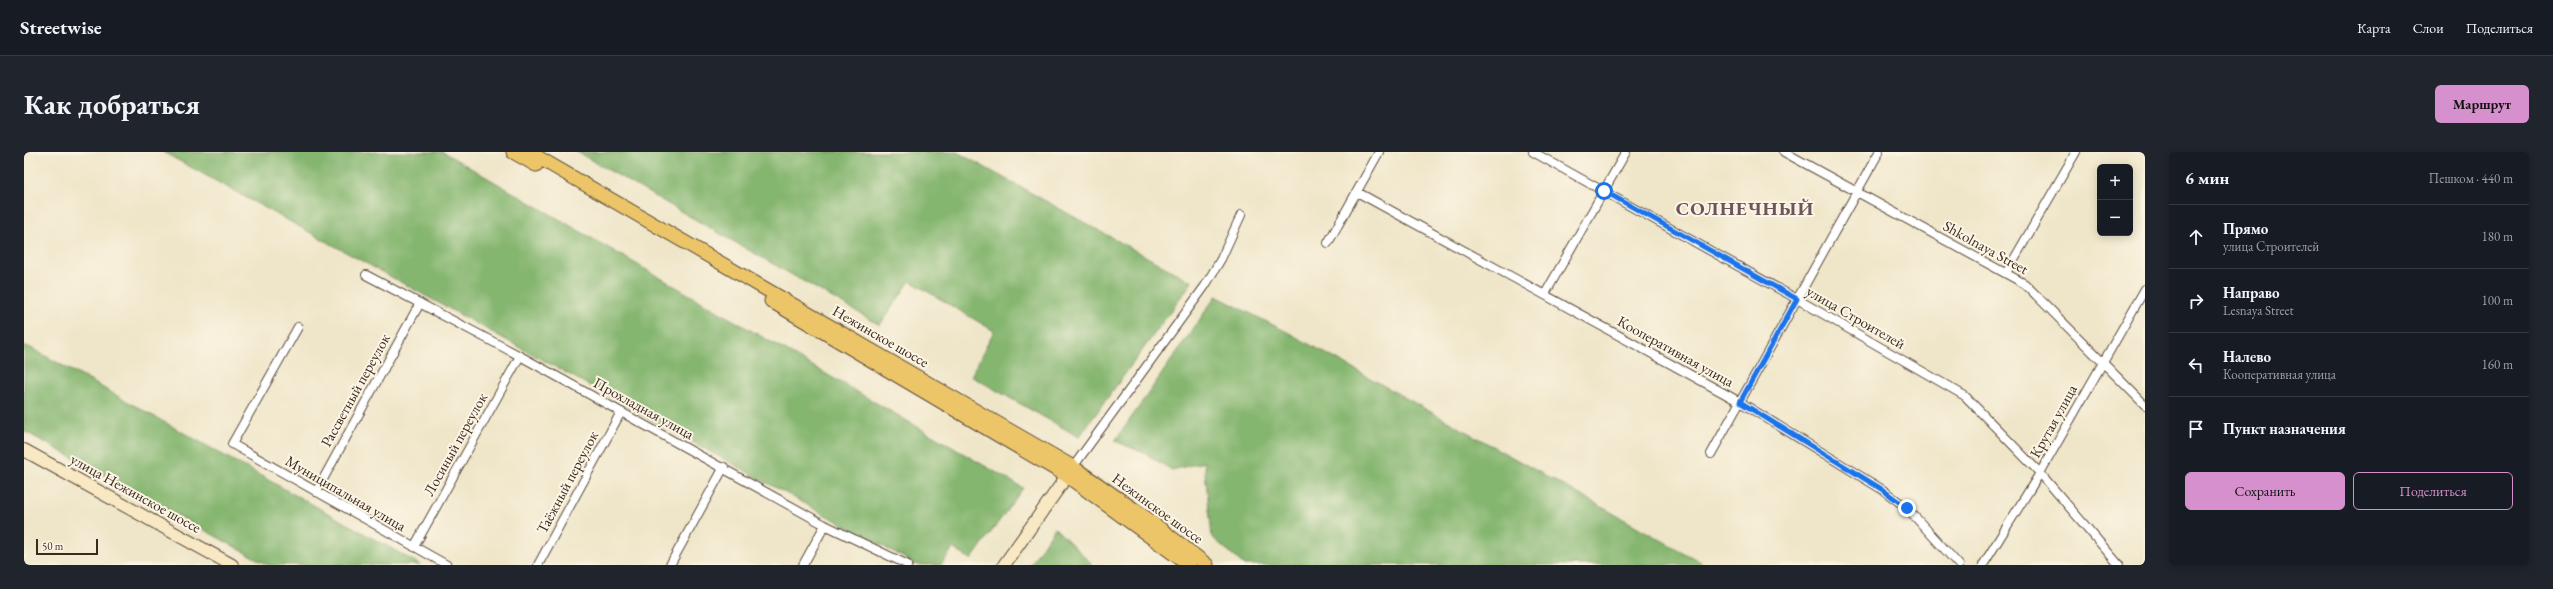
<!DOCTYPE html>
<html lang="ru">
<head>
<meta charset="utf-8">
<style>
	:root { --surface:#171b24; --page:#20242c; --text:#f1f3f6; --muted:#9ea1a6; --line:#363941; --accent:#d690ce }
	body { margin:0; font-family:"EB Garamond",serif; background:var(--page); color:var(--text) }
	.controls { position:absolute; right:12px; top:12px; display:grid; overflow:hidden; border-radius:6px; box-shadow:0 2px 10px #0003 }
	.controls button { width:36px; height:36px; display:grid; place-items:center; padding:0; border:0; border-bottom:1px solid var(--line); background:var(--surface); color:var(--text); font:20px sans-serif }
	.scale { position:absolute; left:12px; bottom:10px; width:62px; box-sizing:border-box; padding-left:4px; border:2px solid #3b2a1e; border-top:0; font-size:11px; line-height:14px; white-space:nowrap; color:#3b2a1e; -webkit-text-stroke:3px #fcf5e5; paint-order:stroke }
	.stop { position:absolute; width:12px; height:12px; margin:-9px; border:3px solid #1a73e8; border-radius:50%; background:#fff }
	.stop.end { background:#1a73e8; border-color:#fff; box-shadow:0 1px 4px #0008 }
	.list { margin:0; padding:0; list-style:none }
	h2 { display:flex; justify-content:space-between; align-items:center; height:52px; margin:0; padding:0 16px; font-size:17px }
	h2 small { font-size:13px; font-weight:400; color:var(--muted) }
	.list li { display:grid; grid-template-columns:26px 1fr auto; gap:12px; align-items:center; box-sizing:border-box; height:64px; padding:0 16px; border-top:1px solid var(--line) }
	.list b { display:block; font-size:15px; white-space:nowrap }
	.list p { margin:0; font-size:13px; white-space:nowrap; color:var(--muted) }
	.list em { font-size:13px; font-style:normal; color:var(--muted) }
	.actions { display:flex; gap:8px; padding:12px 16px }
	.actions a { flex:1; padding:9px 0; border:1px solid var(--accent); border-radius:6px; text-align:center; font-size:14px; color:var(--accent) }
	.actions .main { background:var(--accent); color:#111 }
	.icon { flex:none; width:22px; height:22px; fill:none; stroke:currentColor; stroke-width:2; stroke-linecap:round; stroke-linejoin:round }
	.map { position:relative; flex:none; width:2121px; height:413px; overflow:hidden; border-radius:6px }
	header { display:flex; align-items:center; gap:24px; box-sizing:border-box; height:56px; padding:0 20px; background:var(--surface); border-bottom:1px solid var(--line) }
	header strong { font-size:19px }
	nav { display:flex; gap:22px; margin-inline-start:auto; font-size:14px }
	.intro { display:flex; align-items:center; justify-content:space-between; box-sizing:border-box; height:96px; padding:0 24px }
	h1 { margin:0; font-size:28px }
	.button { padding:10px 18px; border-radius:6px; background:var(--accent); color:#111; font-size:14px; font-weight:700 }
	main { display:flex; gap:24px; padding:0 24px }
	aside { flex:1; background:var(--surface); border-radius:6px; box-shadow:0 2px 10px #0003 }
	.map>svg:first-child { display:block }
</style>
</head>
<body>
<header>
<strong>Streetwise</strong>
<nav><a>Карта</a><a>Слои</a><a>Поделиться</a></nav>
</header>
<div class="intro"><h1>Как добраться</h1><a class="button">Маршрут</a></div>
<main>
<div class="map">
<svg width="2121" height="413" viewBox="0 0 2121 413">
	<rect width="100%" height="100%" fill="#fcf5e5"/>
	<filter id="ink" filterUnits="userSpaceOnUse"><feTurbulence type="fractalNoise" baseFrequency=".025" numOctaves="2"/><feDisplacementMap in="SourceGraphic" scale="8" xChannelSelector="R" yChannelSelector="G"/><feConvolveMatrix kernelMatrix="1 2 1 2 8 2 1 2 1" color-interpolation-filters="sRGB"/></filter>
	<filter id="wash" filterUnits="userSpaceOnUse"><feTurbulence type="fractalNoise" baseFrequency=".012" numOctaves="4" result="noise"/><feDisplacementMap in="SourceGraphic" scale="16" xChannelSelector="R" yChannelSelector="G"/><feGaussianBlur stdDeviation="0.9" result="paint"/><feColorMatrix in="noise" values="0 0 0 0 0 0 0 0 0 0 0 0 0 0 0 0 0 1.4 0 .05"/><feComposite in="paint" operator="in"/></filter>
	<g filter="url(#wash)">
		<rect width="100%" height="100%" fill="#efe6c9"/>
		<!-- green -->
		<path fill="#a7d582" stroke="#718050" d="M1104,338H1109L1150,368L1153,374Z"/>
		<!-- forest -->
		<path fill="#85b670" stroke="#607047" d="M139,0H419L999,336L947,408L929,396L917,413H893Z
			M553,0H933L1168,130L1055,285L947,224L970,179L886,129L856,173Z
			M1192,144L1265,181L1682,413H1220L1188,385L1180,310L1148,318L1120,301L1091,289Z
			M0,193L9,197L397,413H244L0,279Z
			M1031,376L1069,413H1006Z"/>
	</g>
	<g filter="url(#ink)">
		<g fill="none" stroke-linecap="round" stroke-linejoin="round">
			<defs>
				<path id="street" d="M1509,0L1773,147L1941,244L2016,321L2095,413
					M1760,0L2001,132L2121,253
					M1333,40L1716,250L1859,338L1883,356L1935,413
					M1304,91L1355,0
					M1982,121L2052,0
					M342,123L496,204L801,373L884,413
					M1521,142L1602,0
					M274,175L208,292L423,413
					M1687,302L1855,0
					M1049,315L1181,134L1197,107L1217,63
					M292,340L396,151
					M390,395L496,204
					M514,413L597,260
					M646,413L700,315
					M779,413L801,373
					M1959,413L2016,321L2121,137"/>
				<path id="secondary" d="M0,298L208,413
					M980,413L1043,324"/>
				<path id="primary" d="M489,0L512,13
					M505,0L1049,315L1121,365L1183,413
					M747,149L1043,324L1165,413"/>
			</defs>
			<!-- street casing -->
			<use href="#street" stroke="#564638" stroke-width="10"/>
			<!-- secondary casing -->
			<use href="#secondary" stroke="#564638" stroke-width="14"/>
			<!-- primary casing -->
			<use href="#primary" stroke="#564638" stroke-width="15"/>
			<!-- street -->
			<use href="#street" stroke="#fff" stroke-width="8"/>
			<!-- secondary -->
			<use href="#secondary" stroke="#f8e8c3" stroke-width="12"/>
			<!-- primary -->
			<use href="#primary" stroke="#edc569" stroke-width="13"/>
		</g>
	</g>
	<g fill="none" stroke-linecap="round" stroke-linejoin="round" filter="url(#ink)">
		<!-- route -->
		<path stroke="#1a73e8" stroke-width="5" d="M1580,39L1773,147L1716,250L1859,338L1883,356"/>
	</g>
	<g text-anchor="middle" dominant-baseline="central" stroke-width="4" stroke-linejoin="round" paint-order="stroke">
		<!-- street labels -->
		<g font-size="15" fill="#3b2a1e" stroke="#fcf5e5">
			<text transform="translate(1962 95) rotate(29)">Shkolnaya Street</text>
			<text transform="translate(1832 165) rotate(30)">улица Строителей</text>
			<text transform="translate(857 184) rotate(30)">Нежинское шоссе</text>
			<text transform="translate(1652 199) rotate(29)">Кооперативная улица</text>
			<text transform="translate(331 238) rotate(-61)">Рассветный переулок</text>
			<text transform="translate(620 256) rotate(29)">Прохладная улица</text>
			<text transform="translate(2029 269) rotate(-61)">Крутая улица</text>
			<text transform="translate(431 292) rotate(-61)">Лосиный переулок</text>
			<text transform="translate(543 330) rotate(-62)">Таёжный переулок</text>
			<text transform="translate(112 341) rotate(29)">улица Нежинское шоссе</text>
			<text transform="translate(322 341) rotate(30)">Муниципальная улица</text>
			<text transform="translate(1134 356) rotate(36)">Нежинское шоссе</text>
		</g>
		<!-- district labels -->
		<g font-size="19" font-weight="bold" letter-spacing="1" fill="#6c555b" stroke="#fcf5e5">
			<text x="1721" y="56">СОЛНЕЧНЫЙ</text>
		</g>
	</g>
</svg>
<div class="controls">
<button>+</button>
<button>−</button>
</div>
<div class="scale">50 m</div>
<div class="stop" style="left:1580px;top:39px"></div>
<div class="stop end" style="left:1883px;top:356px"></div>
</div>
<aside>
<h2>6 мин<small>Пешком · 440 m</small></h2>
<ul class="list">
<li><svg class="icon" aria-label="ahead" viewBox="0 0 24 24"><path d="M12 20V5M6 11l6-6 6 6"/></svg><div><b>Прямо</b><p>улица Строителей</p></div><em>180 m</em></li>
<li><svg class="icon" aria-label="right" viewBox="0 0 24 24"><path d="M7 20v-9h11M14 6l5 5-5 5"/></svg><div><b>Направо</b><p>Lesnaya Street</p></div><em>100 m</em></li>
<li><svg class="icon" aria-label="left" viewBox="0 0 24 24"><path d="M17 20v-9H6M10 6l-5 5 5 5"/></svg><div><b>Налево</b><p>Кооперативная улица</p></div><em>160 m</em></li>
<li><svg class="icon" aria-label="arrive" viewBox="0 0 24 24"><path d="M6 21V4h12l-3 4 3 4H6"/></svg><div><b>Пункт назначения</b></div></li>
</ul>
<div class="actions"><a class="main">Сохранить</a><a>Поделиться</a></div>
</aside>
</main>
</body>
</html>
